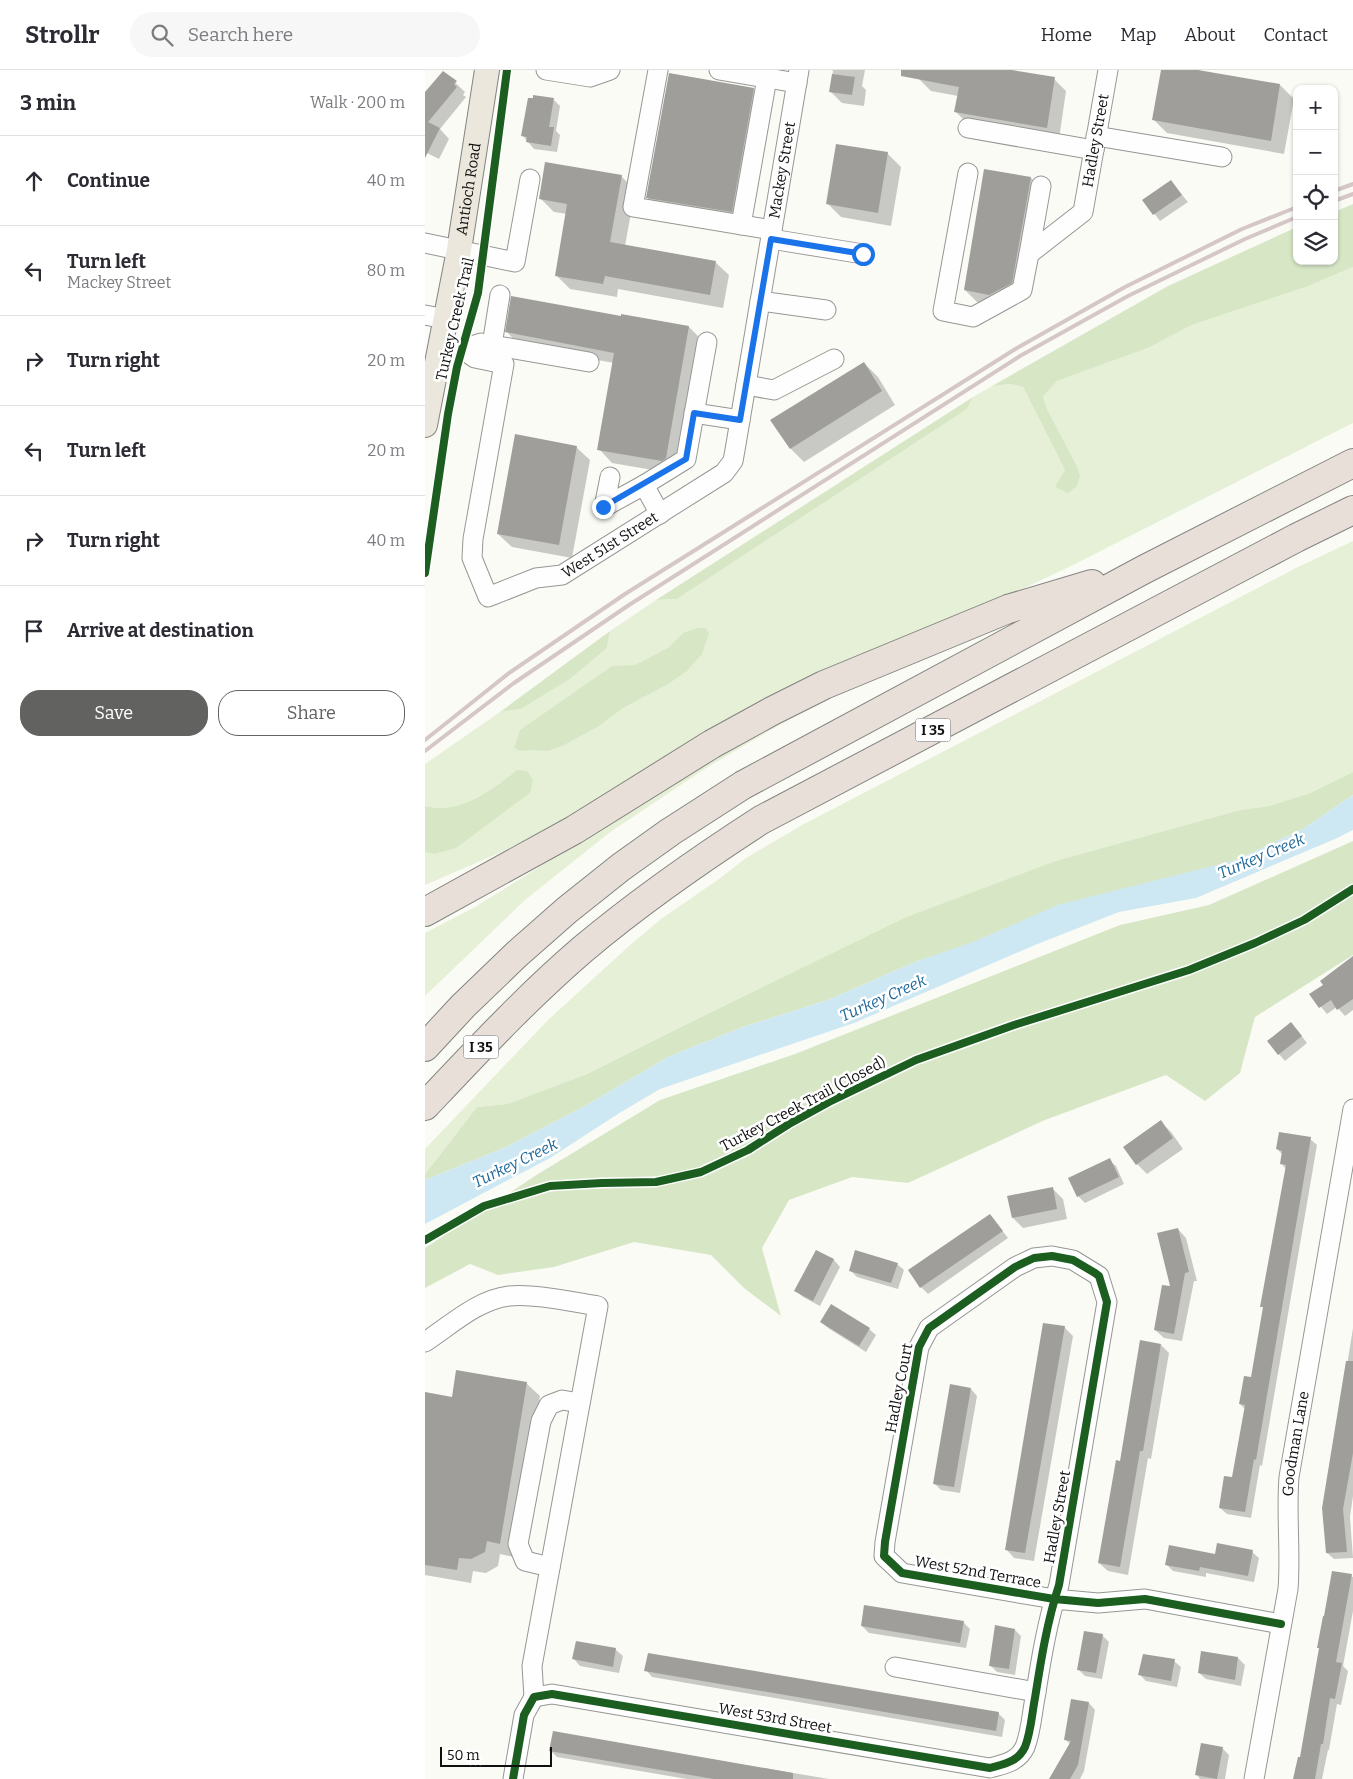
<!DOCTYPE html>
<html lang="en">
<head>
<meta charset="utf-8">
<style>
	:root { --surface:#fff; --page:#f7f7f7; --text:#2b2b33; --muted:#7c7c81; --line:#e1e1e2; --accent:#626260 }
	body { margin:0; font-family:Bitter,serif; background:var(--page); color:var(--text) }
	.controls { position:absolute; right:15px; top:15px; display:grid; overflow:hidden; border-radius:10px; box-shadow:0 1px 4px #0004 }
	.controls button { width:45px; height:45px; display:grid; place-items:center; padding:0; border:0; border-bottom:1px solid var(--line); background:var(--surface); color:var(--text); font:25px sans-serif }
	.scale { position:absolute; left:15px; bottom:12px; width:112px; box-sizing:border-box; padding-left:5px; border:2px solid #101010; border-top:0; font-size:14px; line-height:18px; white-space:nowrap; color:#101010; -webkit-text-stroke:4px #fff; paint-order:stroke }
	.stop { position:absolute; width:15px; height:15px; margin:-11px; border:4px solid #1a73e8; border-radius:50%; background:#fff }
	.stop.end { background:#1a73e8; border-color:#fff; box-shadow:0 1px 5px #0008 }
	.list { margin:0; padding:0; list-style:none }
	h2 { display:flex; justify-content:space-between; align-items:center; height:65px; margin:0; padding:0 20px; font-size:21px }
	h2 small { font-size:16px; font-weight:400; color:var(--muted) }
	.list li { display:grid; grid-template-columns:32px 1fr auto; gap:15px; align-items:center; box-sizing:border-box; height:90px; padding:0 20px; border-top:1px solid var(--line) }
	.list b { display:block; font-size:19px; white-space:nowrap }
	.list p { margin:0; font-size:16px; white-space:nowrap; color:var(--muted) }
	.list em { font-size:16px; font-style:normal; color:var(--muted) }
	.actions { display:flex; gap:10px; padding:15px 20px }
	.actions a { flex:1; padding:11px 0; border:1px solid var(--accent); border-radius:20px; text-align:center; font-size:18px; color:var(--accent) }
	.actions .main { background:var(--accent); color:#fff }
	.icon { flex:none; width:28px; height:28px; fill:none; stroke:currentColor; stroke-width:2; stroke-linecap:round; stroke-linejoin:round }
	.map { position:relative; flex:none; width:928px; height:1709px; overflow:hidden }
	header { display:flex; align-items:center; gap:30px; box-sizing:border-box; height:70px; padding:0 25px; background:var(--surface); border-bottom:1px solid var(--line) }
	header strong { font-size:24px }
	nav { display:flex; gap:28px; margin-inline-start:auto; font-size:18px }
	.search { width:350px; height:45px; background:var(--page); display:flex; align-items:center; gap:12px; box-sizing:border-box; padding:0 18px; border-radius:28px; color:var(--muted); font-size:19px }
	main { display:flex }
	aside { flex:1; background:var(--surface) }
	.map>svg:first-child { display:block }
</style>
</head>
<body>
<header>
<strong>Strollr</strong>
<div class="search"><svg class="icon" aria-label="search" viewBox="0 0 24 24"><circle cx="10" cy="10" r="6"/><path d="M15 15l6 6"/></svg>Search here</div>
<nav><a>Home</a><a>Map</a><a>About</a><a>Contact</a></nav>
</header>
<main>
<aside>
<h2>3 min<small>Walk · 200 m</small></h2>
<ul class="list">
<li><svg class="icon" aria-label="ahead" viewBox="0 0 24 24"><path d="M12 20V5M6 11l6-6 6 6"/></svg><div><b>Continue</b></div><em>40 m</em></li>
<li><svg class="icon" aria-label="left" viewBox="0 0 24 24"><path d="M17 20v-9H6M10 6l-5 5 5 5"/></svg><div><b>Turn left</b><p>Mackey Street</p></div><em>80 m</em></li>
<li><svg class="icon" aria-label="right" viewBox="0 0 24 24"><path d="M7 20v-9h11M14 6l5 5-5 5"/></svg><div><b>Turn right</b></div><em>20 m</em></li>
<li><svg class="icon" aria-label="left" viewBox="0 0 24 24"><path d="M17 20v-9H6M10 6l-5 5 5 5"/></svg><div><b>Turn left</b></div><em>20 m</em></li>
<li><svg class="icon" aria-label="right" viewBox="0 0 24 24"><path d="M7 20v-9h11M14 6l5 5-5 5"/></svg><div><b>Turn right</b></div><em>40 m</em></li>
<li><svg class="icon" aria-label="arrive" viewBox="0 0 24 24"><path d="M6 21V4h12l-3 4 3 4H6"/></svg><div><b>Arrive at destination</b></div></li>
</ul>
<div class="actions"><a class="main">Save</a><a>Share</a></div>
</aside>
<div class="map">
<svg width="928" height="1709" viewBox="0 0 928 1709">
	<rect width="100%" height="100%" fill="#fbfbf6"/>
	<!-- green -->
	<path fill="#e6f0d7" d="M928,197V353L644,497L589,523L403,599L158,743L74,783L0,815V782L9,784L92,700C71,717 47,735 20,738C13,738 6,737 0,736V694L75,642L96,639L145,609L182,578L185,561L231,530L252,529L542,339L548,327L567,316L585,314L598,317L640,400L651,394L622,339L618,325L632,311L723,278L767,255L881,217Z
		M928,471V702L885,723L844,736L815,740L630,791L481,847L264,953L162,1004L82,1034L52,1037L0,1104V1079L123,950L204,876L236,849L294,809L321,788L379,754L875,496Z
		M405,629L358,653L281,698L184,763L100,830L0,926V863L50,837L323,667Z"/>
	<!-- forest -->
	<path fill="#d7e7c6" d="M928,134V197L881,217L767,255L723,278L632,311L618,326L622,339L651,394L655,406L652,416L643,423L630,417L640,400L598,317L585,314L567,316L743,216L872,157V191H909V142Z
		M548,327L542,339L252,529L231,530Z
		M272,558H281L284,563L277,584L262,601L243,614L198,638L174,656L137,676L123,681L108,680L95,681L89,678L95,660L187,596L210,595L243,578L258,563Z
		M185,561L182,578L145,609L96,639L75,642Z
		M92,700L102,701L108,710L105,723L31,778L9,784L0,782V736C6,737 13,738 20,738C47,735 71,717 92,700Z
		M928,702V725L878,759L811,790L759,804L490,892L403,930L318,957L243,987L162,1035L79,1078L0,1110V1104L52,1037L82,1034L162,1004L264,953L481,847L630,791L815,740L844,736L885,723Z
		M928,771V885L830,947L815,1003L780,1031L741,1005L620,1050L483,1113L427,1107L364,1130L337,1178L356,1246L319,1218L286,1185L209,1172L129,1197L73,1205L45,1194L0,1218V1178L113,1104L235,1030L370,984L695,855L784,835Z"/>
	<!-- water -->
	<path fill="#cee8f3" d="M928,725V760L910,769L771,828L694,842L610,875L429,953L235,1019L196,1042L125,1088L0,1154V1110L79,1078L162,1035L243,987L318,957L403,930L490,892L548,872L633,835L811,790L878,759Z"/>
	<!-- shadow -->
	<path fill="#0003" d="M407,0H440L437,16L441,20L439,36L417,33L405,21L408,1Z
		M496,0H580L629,9L641,21L634,69L543,54L531,42L533,26L506,21L494,9Z
		M737,0H766L855,15L869,29L859,84L742,63L729,50Z
		M19,2L40,22L38,25L41,27L15,59L24,69L14,89L0,82V24Z
		M328,19L342,33L320,155L236,141L222,127Z
		M129,30L135,36L131,61L135,65L132,82L109,79L98,66Z
		M462,83L476,97L466,156L416,147L402,133Z
		M196,106L210,120L200,176L290,192L304,205L298,238L193,219L192,227L145,219L131,205L142,144L129,142L115,128Z
		M606,108L619,122L600,226L554,234L540,220Z
		M746,112L763,132L735,151L719,130Z
		M197,247L264,257L278,271L251,404L187,393L174,379L189,293L95,276L82,262Z
		M439,293L453,307L470,335L379,392L366,379L347,350Z
		M151,377L165,390L147,488L87,477L73,464Z
		M926,889L928,891V940L920,946L912,937L902,944L886,925L900,915Z
		M872,960L882,973L860,991L854,984Z
		M736,1052L746,1062L758,1079L722,1104L712,1094Z
		M885,1069L892,1075L837,1396L835,1395L826,1448L802,1444L795,1438L808,1409L820,1339L815,1334L827,1308L839,1238L836,1236L861,1099L856,1093L858,1085L852,1079Z
		M684,1090L691,1096L699,1114L660,1133L653,1126Z
		M628,1119L638,1129L642,1149L598,1158L588,1148L584,1127Z
		M565,1145L583,1168L503,1224L496,1217Z
		M753,1159L761,1168L772,1211H769L757,1271L739,1268L730,1260L746,1218Z
		M391,1181L409,1190L415,1197L395,1236L378,1227L371,1221Z
		M472,1194L479,1200L473,1219L432,1207L425,1200Z
		M396,1252L444,1259L451,1265L441,1282L403,1258Z
		M639,1257L648,1266L609,1491L589,1488L581,1479Z
		M928,1258V1426L925,1447L928,1488L909,1489L902,1483L899,1438Z
		M736,1275L744,1283L726,1389L723,1388L703,1505L683,1501L674,1493L696,1393Z
		M101,1313L115,1326L89,1487L75,1484L73,1496L61,1503L48,1501L46,1513L0,1505V1326L28,1328Z
		M546,1319L552,1326L535,1423L516,1420L509,1413Z
		M827,1482L834,1488L829,1512L781,1503V1507L748,1501L742,1495L791,1485Z
		M908,1502L928,1507V1541L918,1596L923,1601L916,1635L912,1634L904,1680H903L897,1709H870L876,1688Z
		M538,1552L545,1559L541,1578L444,1563L437,1556Z
		M590,1560L596,1566L590,1605L572,1602L565,1595Z
		M677,1565L684,1572L677,1609L660,1606L653,1599Z
		M152,1572L191,1580L198,1586L194,1603L155,1596L149,1589Z
		M777,1582L813,1588L820,1595L816,1616L781,1609L774,1603Z
		M749,1591L756,1597L752,1617L721,1611L715,1605Z
		M221,1600L573,1643L580,1650L577,1667L227,1607Z
		M664,1633L670,1640L659,1701L655,1709H625L646,1675L640,1669Z
		M129,1663L404,1709H262L132,1687L126,1681Z
		M777,1675L798,1679L804,1685L800,1709H775L772,1705Z"/>
	<!-- building -->
	<path fill="#9f9e9b" d="M476,0H587L630,7L622,58L529,42L534,17L476,6Z
		M736,0H773L855,14L846,71L727,50Z
		M18,1L32,11L29,14L32,17L3,52L15,58L0,88V22Z
		M244,3L329,18L307,142L221,128Z
		M407,4L430,7L427,25L404,22Z
		M108,25L129,28L124,57H129L126,76L101,72L102,67L96,66L103,28H108Z
		M411,74L463,82L453,143L401,134Z
		M120,92L197,105L185,172L291,191L285,225L180,206L178,214L130,206L142,134L114,129Z
		M559,99L606,107L587,213L564,225L539,220Z
		M746,110L757,125L728,145L717,130Z
		M86,226L196,246V244L264,256L241,388L237,391L172,380L189,283L80,262Z
		M439,292L457,321L365,379L345,350Z
		M90,364L152,376L134,475L72,464Z
		M928,886V929L912,940L906,930L894,938L884,924L898,915L895,911Z
		M866,952L877,966L853,985L842,971Z
		M736,1050L748,1068L711,1095L698,1077Z
		M854,1062L886,1067L831,1390L829,1389L820,1442L794,1438L799,1406L807,1407L820,1335L814,1334L819,1306L826,1307L838,1237H835L861,1095L855,1094L857,1081L851,1079Z
		M685,1088L694,1107L652,1127L643,1108Z
		M628,1117L632,1139L587,1148L582,1126Z
		M565,1144L578,1161L495,1218L483,1200Z
		M753,1158L764,1202L760,1203L749,1264L729,1260L737,1215L745,1216L732,1163Z
		M391,1180L409,1189L388,1231L369,1221Z
		M430,1180L473,1193L466,1213L424,1201Z
		M406,1234L445,1258L434,1276L395,1252Z
		M618,1253L640,1256L600,1483L580,1480Z
		M715,1270L736,1274L718,1381H715L695,1497L673,1493L691,1390L695,1391Z
		M921,1291H928V1383L918,1439L922,1482L901,1483L897,1438Z
		M31,1300L102,1312L75,1474L62,1471L60,1482L46,1489L34,1488L32,1500L0,1495V1322L27,1327Z
		M525,1314L546,1318L529,1417L508,1414Z
		M792,1473L828,1480L823,1506L775,1497L774,1501L740,1495L744,1475L790,1484Z
		M907,1501L927,1504L911,1592L917,1593L910,1629L905,1628L898,1674H896L890,1709H868L873,1687H875L894,1578H892L898,1546H899Z
		M439,1535L539,1551L535,1573L436,1556Z
		M570,1555L590,1559L584,1599L564,1596Z
		M659,1561L678,1564L671,1603L652,1600Z
		M151,1571L191,1578L188,1597L147,1589Z
		M776,1581L813,1587L810,1610L773,1603Z
		M223,1583L574,1642L571,1661L219,1601Z
		M718,1584L750,1589L746,1611L713,1605Z
		M646,1629L664,1632L653,1695L645,1709H624L646,1671L639,1670Z
		M128,1661L368,1703V1709H289L124,1681Z
		M776,1673L798,1677L792,1709L770,1705Z"/>
	<g fill="none" stroke-linecap="round" stroke-linejoin="round">
		<defs>
			<g id="minor">
				<path d="M121,0L165,7L185,0"/>
				<path d="M233,0L208,137L347,160"/>
				<path d="M294,0L372,13"/>
				<path d="M543,58L669,80"/>
				<path d="M671,66L797,87"/>
				<path d="M543,103L518,241L548,247L597,220L604,184"/>
				<path id="s1" d="M616,116L604,184L658,142L683,0"/>
				<path d="M316,155L342,8"/>
				<path d="M346,169L438,184"/>
				<path d="M0,173L90,192L105,109"/>
				<path d="M335,231L401,240"/>
				<path d="M0,245L21,249"/>
				<path id="s2" d="M15,275L37,279L50,288L79,294L48,469L47,488L63,527L111,508L137,505L299,403L308,391L310,380L374,0"/>
				<path d="M67,275L75,225"/>
				<path d="M37,279L56,273L164,292"/>
				<path d="M321,315L349,320L409,289"/>
				<path d="M269,343L315,350"/>
				<path d="M185,407L179,437L219,415L235,444"/>
				<path d="M219,415L261,389L282,272"/>
				<path d="M0,1272C26,1255 52,1230 84,1226C107,1223 148,1232 173,1236L107,1596L109,1627"/>
				<path d="M125,1497L100,1491L93,1474L116,1351L124,1335L137,1330L155,1333"/>
				<path d="M470,1597L611,1622"/>
				<path d="M109,1627L127,1624L565,1698C579,1694 593,1692 600,1677C606,1662 607,1643 610,1628C616,1590 622,1552 634,1515L682,1232L674,1206L648,1190L627,1186L609,1188L590,1197L504,1258L494,1277L460,1472L459,1486L477,1503L629,1529L673,1533L720,1529L856,1554"/>
				<path d="M88,1709L99,1645L109,1627"/>
				<path id="s3" d="M829,1709L863,1519C866,1482 861,1445 864,1407L928,1039"/>
			</g>
			<g id="major">
				<path id="s4" d="M0,355L34,180L62,0"/>
			</g>
			<path id="highway" d="M0,842L149,760L287,674L347,641L399,615L583,539L667,514
				M0,977L38,936L92,884L142,840L196,797L245,762L318,715L720,499L928,393
				M0,1036C51,982 102,927 158,879C215,831 274,790 336,750L871,468L928,440"/>
		</defs>
		<!-- minor casing -->
		<use href="#minor" stroke="#969694" stroke-width="21"/>
		<!-- major casing -->
		<use href="#major" stroke="#838381" stroke-width="26"/>
		<!-- highway casing -->
		<use href="#highway" stroke="#838381" stroke-width="30"/>
		<!-- minor -->
		<use href="#minor" stroke="#fefefe" stroke-width="19"/>
		<!-- major -->
		<use href="#major" stroke="#ece7dc" stroke-width="24"/>
		<!-- highway -->
		<use href="#highway" stroke="#e8e0d8" stroke-width="28"/>
		<!-- rail -->
		<path stroke="#d6c7c7" stroke-width="4" d="M909,121L928,114
			M909,131L928,124
			M0,670L84,603L200,524L592,278L700,217L817,159L872,137
			M0,681L89,613L204,535L595,286L703,226L820,169L872,147"/>
		<defs>
			<path id="cycleway" d="M0,503L23,344L32,297L53,223L82,0
				M0,1170L59,1136L125,1116L177,1113L231,1112L276,1102L323,1080L364,1054L404,1032L491,990L589,955L764,900L830,873L879,850L928,819
				M88,1709L99,1645L109,1627L127,1624L565,1698C579,1694 593,1692 600,1677C606,1662 607,1643 610,1628C616,1590 622,1552 634,1515L682,1232L674,1206L670,1203L648,1190L627,1186L609,1188L590,1197L504,1258L494,1277L460,1472L459,1486L477,1503L629,1529L673,1533L720,1529L856,1554"/>
		</defs>
		<!-- cycleway casing -->
		<use href="#cycleway" stroke="#fff" stroke-width="11"/>
		<!-- cycleway -->
		<use href="#cycleway" stroke="#1b5e20" stroke-width="8"/>
	</g>
	<g fill="none" stroke-linecap="round" stroke-linejoin="round">
		<!-- route -->
		<path stroke="#1a73e8" stroke-width="6" d="M178,437L261,389L269,343L315,350L346,169L438,184"/>
	</g>
	<g text-anchor="middle" dominant-baseline="central" stroke-width="5" stroke-linejoin="round" paint-order="stroke">
		<!-- shield labels -->
		<g fill="#fff" stroke="#585858" stroke-width="1">
			<rect x="490.5" y="648.5" width="35" height="23" rx="4"/>
			<rect x="38.5" y="965.5" width="35" height="23" rx="4"/>
		</g>
		<g font-size="14" font-weight="bold" fill="#101010">
			<text x="508" y="660">I 35</text>
			<text x="56" y="977">I 35</text>
		</g>
		<!-- street labels -->
		<g font-size="15" fill="#101010" stroke="#fff">
			<text stroke="none"><textPath href="#s1" startOffset="210">Hadley Street</textPath></text>
			<text stroke="none"><textPath href="#s2" startOffset="886">Mackey Street</textPath></text>
			<text stroke="none"><textPath href="#s4" startOffset="240">Antioch Road</textPath></text>
			<text transform="translate(30 249) rotate(-77)">Turkey Creek Trail</text>
			<text stroke="none"><textPath href="#s2" startOffset="441">West 51st Street</textPath></text>
			<text transform="translate(378 1034) rotate(-28)">Turkey Creek Trail (Closed)</text>
			<text transform="translate(474 1318) rotate(-79)">Hadley Court</text>
			<text stroke="none"><textPath href="#s3" startOffset="339">Goodman Lane</textPath></text>
			<text transform="translate(632 1447) rotate(-80)">Hadley Street</text>
			<text transform="translate(553 1502) rotate(10)">West 52nd Terrace</text>
			<text transform="translate(350 1648) rotate(10)">West 53rd Street</text>
		</g>
		<!-- water labels -->
		<g font-size="16" font-style="italic" fill="#20699a" stroke="#fff">
			<text transform="translate(836 786) rotate(-23)">Turkey Creek</text>
			<text transform="translate(458 928) rotate(-24)">Turkey Creek</text>
			<text transform="translate(90 1093) rotate(-26)">Turkey Creek</text>
		</g>
	</g>
</svg>
<div class="controls">
<button>+</button>
<button>−</button>
<button><svg class="icon" aria-label="locate" viewBox="0 0 24 24"><circle cx="12" cy="12" r="6"/><path d="M12 2v4M12 18v4M2 12h4M18 12h4"/></svg></button>
<button><svg class="icon" aria-label="layers" viewBox="0 0 24 24"><path d="M12 4l9 5-9 5-9-5zM3 14l9 5 9-5"/></svg></button>
</div>
<div class="scale">50 m</div>
<div class="stop" style="left:438px;top:184px"></div>
<div class="stop end" style="left:178px;top:437px"></div>
</div>
</main>
</body>
</html>
